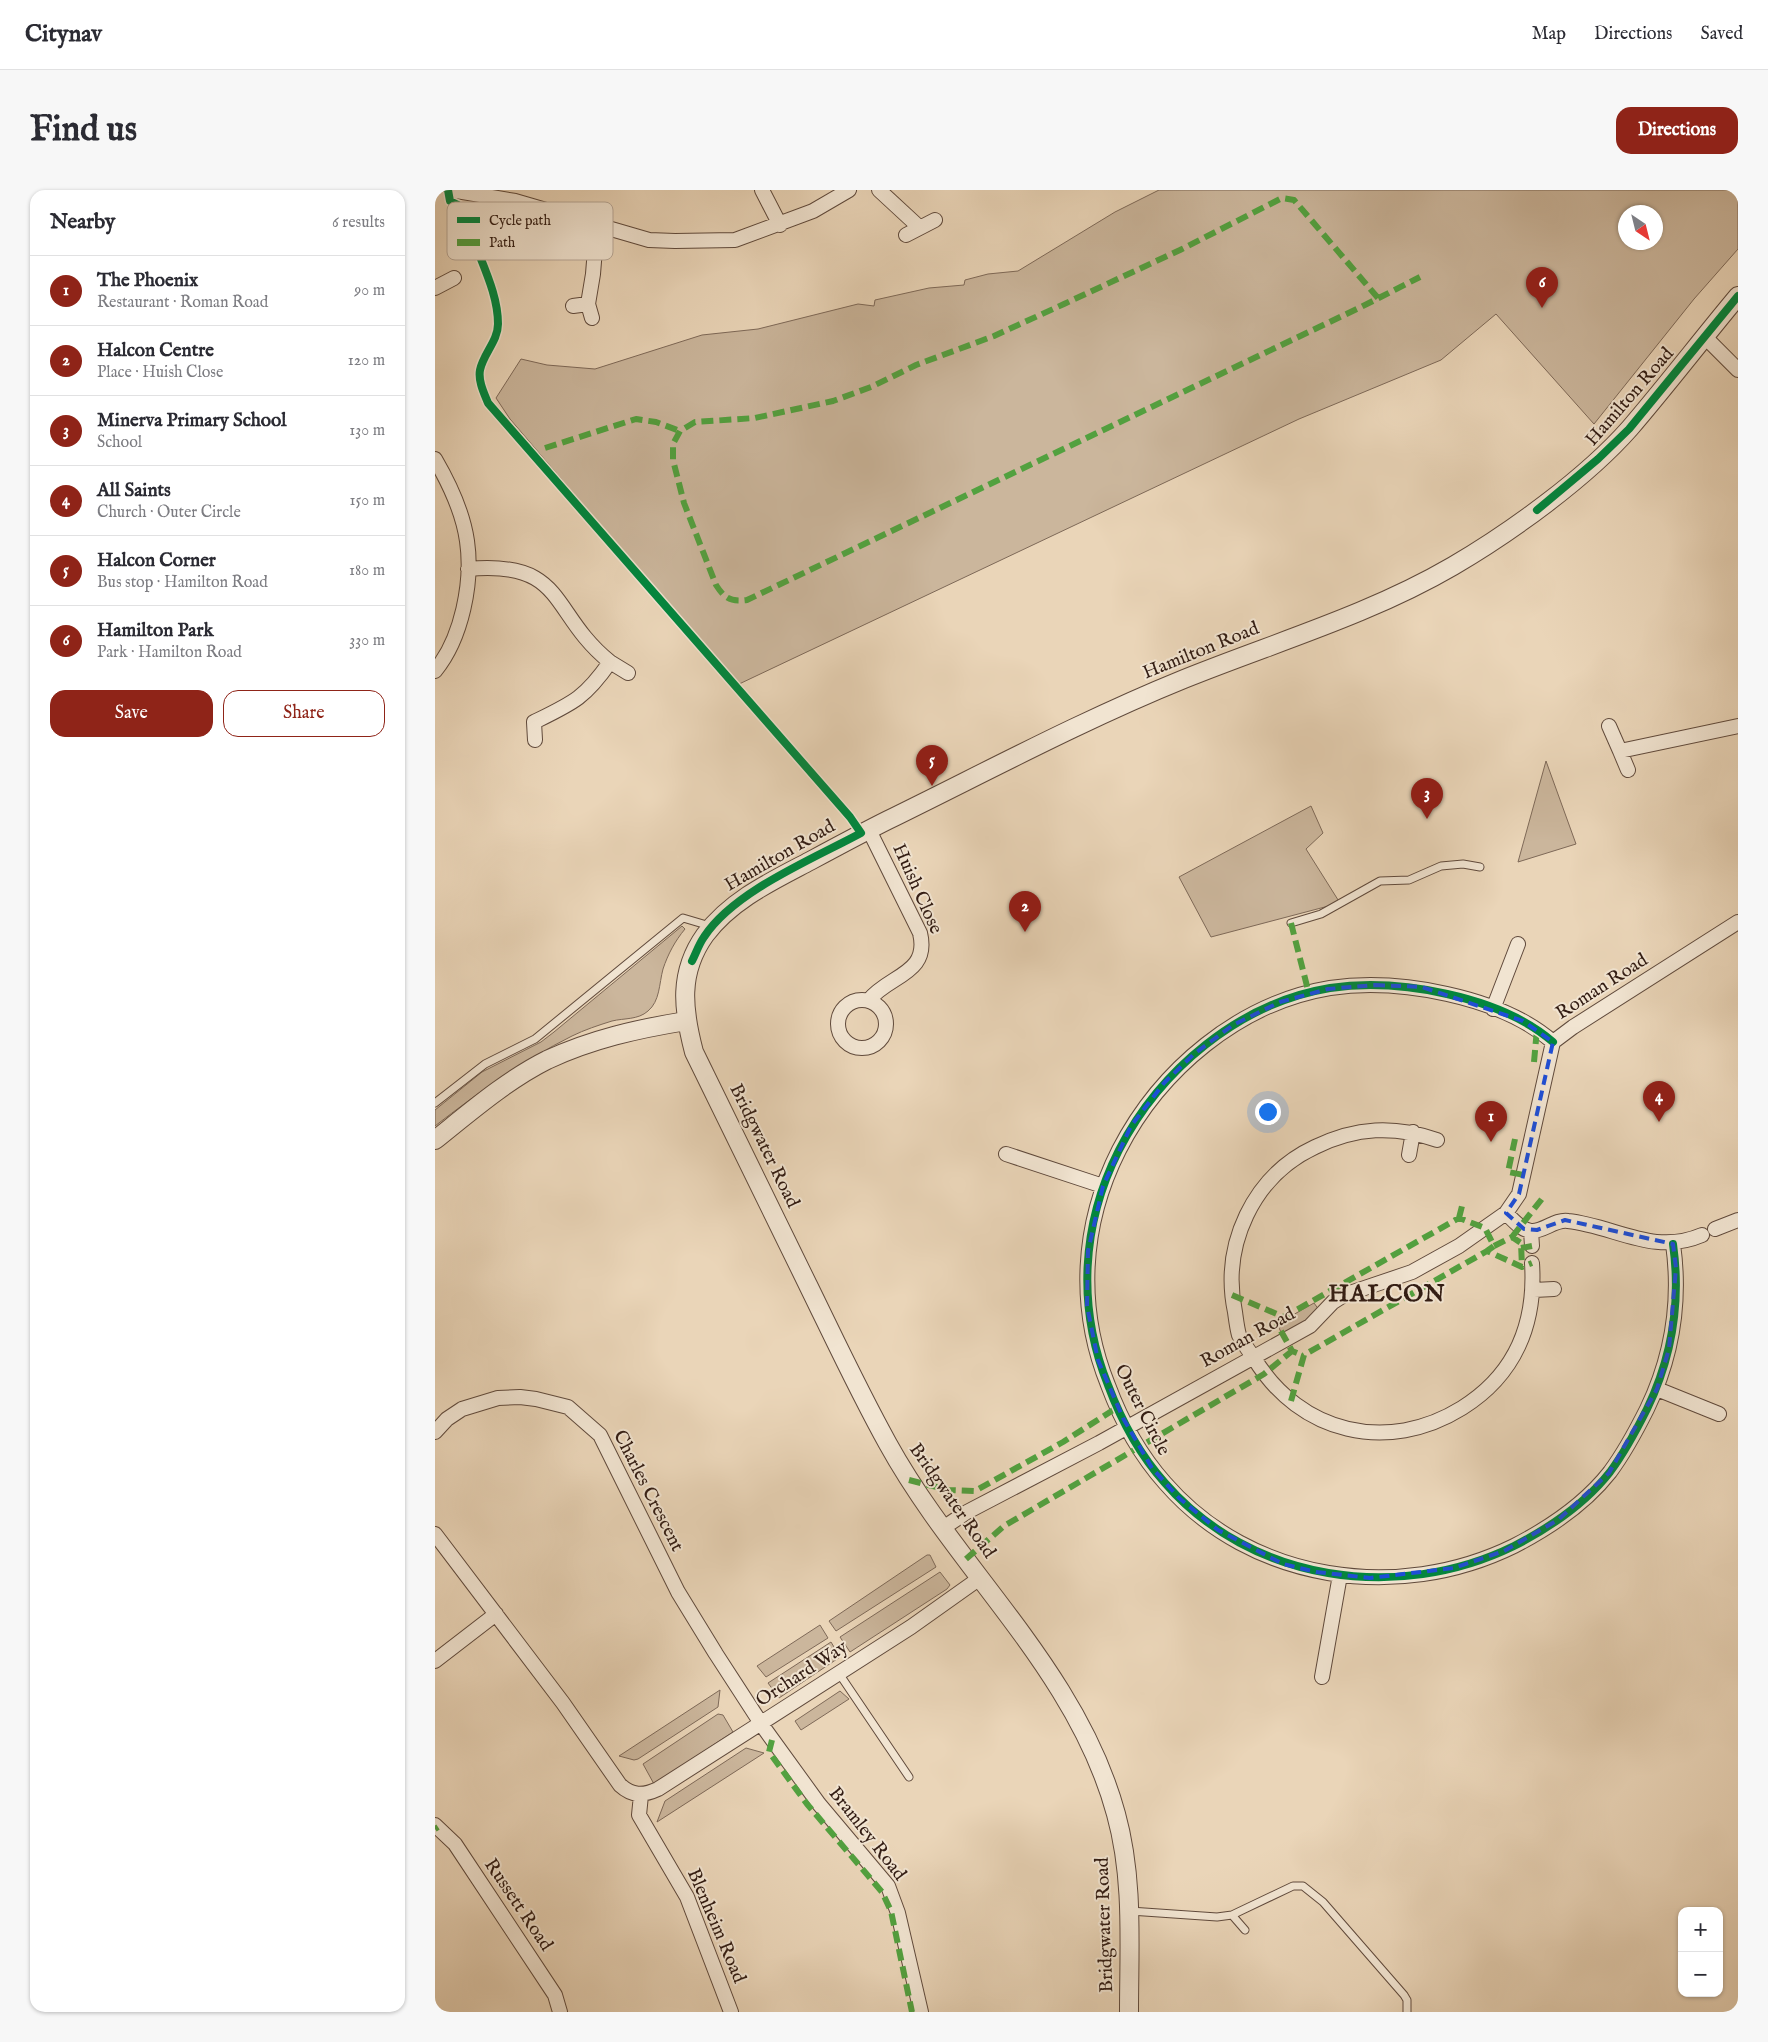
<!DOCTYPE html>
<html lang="en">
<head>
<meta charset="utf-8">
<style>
	:root { --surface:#fff; --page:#f7f7f7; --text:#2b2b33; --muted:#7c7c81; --line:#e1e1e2; --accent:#8f2418 }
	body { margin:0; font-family:"IM FELL English",serif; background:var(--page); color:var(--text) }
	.controls { position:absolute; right:15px; bottom:15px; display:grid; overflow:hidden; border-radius:10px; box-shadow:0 1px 4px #0004 }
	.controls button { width:45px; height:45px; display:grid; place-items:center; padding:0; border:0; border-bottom:1px solid var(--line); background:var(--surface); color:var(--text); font:25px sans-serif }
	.compass { position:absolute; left:1183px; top:15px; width:45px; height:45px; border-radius:50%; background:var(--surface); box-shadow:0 1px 4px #0004; rotate:145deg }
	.you { position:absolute; left:832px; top:921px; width:18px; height:18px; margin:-12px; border:4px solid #fff; border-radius:50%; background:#1a73e8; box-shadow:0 0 0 8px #1a73e833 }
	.badge { display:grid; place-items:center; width:32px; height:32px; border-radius:50%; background:var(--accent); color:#fff; font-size:16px; font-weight:700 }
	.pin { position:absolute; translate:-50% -41px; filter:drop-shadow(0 1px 2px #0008) }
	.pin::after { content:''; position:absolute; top:26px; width:18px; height:15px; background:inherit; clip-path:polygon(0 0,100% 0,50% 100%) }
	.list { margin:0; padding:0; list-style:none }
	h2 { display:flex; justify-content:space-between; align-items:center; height:65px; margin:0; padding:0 20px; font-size:21px }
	h2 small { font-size:16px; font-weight:400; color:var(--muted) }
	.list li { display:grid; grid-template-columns:32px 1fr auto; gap:15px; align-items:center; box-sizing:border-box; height:70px; padding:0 20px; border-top:1px solid var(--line) }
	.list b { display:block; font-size:19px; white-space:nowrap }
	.list p { margin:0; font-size:16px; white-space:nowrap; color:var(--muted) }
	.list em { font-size:16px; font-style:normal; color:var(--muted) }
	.actions { display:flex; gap:10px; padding:15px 20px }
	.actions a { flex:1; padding:11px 0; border:1px solid var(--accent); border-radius:15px; text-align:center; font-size:18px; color:var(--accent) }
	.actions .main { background:var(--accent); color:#fff }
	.map { position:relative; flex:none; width:1303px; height:1822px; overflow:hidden; border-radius:15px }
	header { display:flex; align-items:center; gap:30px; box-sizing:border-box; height:70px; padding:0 25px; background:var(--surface); border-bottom:1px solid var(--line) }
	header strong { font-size:24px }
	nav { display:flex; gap:28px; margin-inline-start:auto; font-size:18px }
	.intro { display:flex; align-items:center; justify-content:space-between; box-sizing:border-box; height:120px; padding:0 30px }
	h1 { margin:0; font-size:35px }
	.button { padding:12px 22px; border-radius:15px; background:var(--accent); color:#fff; font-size:18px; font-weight:700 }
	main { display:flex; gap:30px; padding:0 30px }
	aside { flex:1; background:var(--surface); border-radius:15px; box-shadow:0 1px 4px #0004 }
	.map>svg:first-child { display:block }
</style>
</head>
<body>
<header>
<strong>Citynav</strong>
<nav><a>Map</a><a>Directions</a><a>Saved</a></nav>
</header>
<div class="intro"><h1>Find us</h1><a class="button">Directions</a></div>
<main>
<aside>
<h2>Nearby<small>6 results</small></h2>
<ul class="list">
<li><span class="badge">1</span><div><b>The Phoenix</b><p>Restaurant · Roman Road</p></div><em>90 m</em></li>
<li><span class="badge">2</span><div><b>Halcon Centre</b><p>Place · Huish Close</p></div><em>120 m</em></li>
<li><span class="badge">3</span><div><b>Minerva Primary School</b><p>School</p></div><em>130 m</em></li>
<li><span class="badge">4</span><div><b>All Saints</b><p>Church · Outer Circle</p></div><em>150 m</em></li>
<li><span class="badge">5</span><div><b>Halcon Corner</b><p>Bus stop · Hamilton Road</p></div><em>180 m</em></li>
<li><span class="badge">6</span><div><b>Hamilton Park</b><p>Park · Hamilton Road</p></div><em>330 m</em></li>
</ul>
<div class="actions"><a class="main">Save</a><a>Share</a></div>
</aside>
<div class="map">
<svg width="1303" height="1822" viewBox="0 0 1303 1822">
	<rect width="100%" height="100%" fill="#ead5b8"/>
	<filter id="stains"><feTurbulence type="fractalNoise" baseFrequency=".004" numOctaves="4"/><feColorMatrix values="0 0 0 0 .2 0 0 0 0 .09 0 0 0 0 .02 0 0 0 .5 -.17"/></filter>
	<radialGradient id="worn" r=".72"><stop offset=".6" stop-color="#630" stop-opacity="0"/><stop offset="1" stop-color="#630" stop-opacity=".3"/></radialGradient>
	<!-- green -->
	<path fill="#cbb69c" stroke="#7e6958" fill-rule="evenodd" d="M724,0H1303V59L1259,109L1159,234L1061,124L1006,170L864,229L302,495L75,229L61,208L86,169L112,175L160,179L267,145L323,139L423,114L439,116L440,110L494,98L529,95L530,90L553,84L583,81L680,22ZM1190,22H1220V52H1190Z
		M1111,571L1141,654L1083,672Z
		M876,616L888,643L871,659L905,713L776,747L744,687Z
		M247,736L250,739C240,751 233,764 228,779C224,794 225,811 213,821C203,830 189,828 177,831C164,835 149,840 137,846C87,871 44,902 0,936V920L47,882L106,852L119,842Z
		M879,1113L887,1124L850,1150L842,1134Z
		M492,1365H495L501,1377L401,1441L394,1431Z
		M505,1382L515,1395L512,1399L415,1462L405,1447Z
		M385,1435L393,1448L331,1487L322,1476Z
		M396,1452L405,1467L344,1508L333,1493Z
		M285,1500L283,1517L203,1569L199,1570L184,1566Z
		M405,1501L414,1509L366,1540L360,1531Z
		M283,1524L288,1525L298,1542L219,1594L208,1574Z
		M311,1558L329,1563L222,1632L230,1611Z"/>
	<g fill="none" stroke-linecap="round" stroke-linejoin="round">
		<defs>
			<path id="service" d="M856,733L886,724L945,691L974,690L1006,676L1028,674L1045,677
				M0,913L50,874L100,849L248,728L275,736
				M403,1482L474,1587
				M695,1721L782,1727L797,1725L858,1696H868L888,1712L969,1805L972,1810V1822
				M797,1725L810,1740"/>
			<path id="minor" d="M16,0L80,11L214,50L240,51L300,50L378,21L414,0
				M327,0L345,35
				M444,0L484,37
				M471,45L500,30
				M0,98L19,88
				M138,116L153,114
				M157,128L153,114L158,84L162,34
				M1269,146L1303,180
				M0,269C14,293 28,323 32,351C38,392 27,448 0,481
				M33,379C132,370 114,423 175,472C150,508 138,513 99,532L100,550
				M175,472L193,483
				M1174,536L1185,561L1303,536
				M1185,561L1193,580
				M434,640L485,743C495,784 454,785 434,810
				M403 834a24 24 0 1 1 48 0a24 24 0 1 1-48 0Z
				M1058,819L1083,754
				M1118,852C1065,806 963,788 895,798C804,813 725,880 684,960C646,1035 642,1118 673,1195C686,1230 705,1265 730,1293C816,1392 963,1413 1079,1356C1114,1338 1150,1314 1175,1282C1189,1263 1201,1241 1212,1219C1237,1167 1246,1111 1238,1054
				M1002,950C959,935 921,937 880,957C818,986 786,1055 800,1122C801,1129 802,1138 804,1145C808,1153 814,1161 819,1168C865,1244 953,1264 1027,1218C1080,1185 1101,1134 1097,1073
				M571,964L668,996
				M974,965L978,942
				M1071,1023C1078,1030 1086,1040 1096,1041C1108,1042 1120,1029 1133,1031C1180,1036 1218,1066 1267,1045
				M1280,1039L1303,1030
				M1096,1041L1097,1056
				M1099,1100L1119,1099
				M1222,1199L1284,1224
				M0,1242L12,1229L27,1219L63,1208L85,1207L101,1209L133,1217L165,1245L243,1402L281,1464L329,1538L384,1614L453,1696L463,1723L486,1822
				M508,1338L532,1322L664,1253L875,1136L898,1112L909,1105L977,1082L1024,1056L1071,1023L1084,1004L1118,852L1138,837L1303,732
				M0,1344L128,1513L185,1595C197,1606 208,1606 223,1599L476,1437L545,1388
				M0,1471L61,1424
				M887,1487L905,1385
				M206,1605L204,1625L252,1707L296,1822
				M0,1635L20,1654L120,1805L125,1822"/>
			<path id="tertiary" d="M0,950C35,922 72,890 112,870C157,849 202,839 251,831
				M694,1822C694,1755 699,1689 681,1624C642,1480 523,1381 453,1254C424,1202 399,1148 373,1095C335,1017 297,939 259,862C248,820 243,783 270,745C296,710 337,691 375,671C401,657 427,643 453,630C551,582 648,530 749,489C838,453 934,425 1018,376C1076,342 1151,288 1195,238C1232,195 1267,149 1303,106"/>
		</defs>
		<!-- service casing -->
		<use href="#service" stroke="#604a3c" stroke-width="9"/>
		<!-- minor casing -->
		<use href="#minor" stroke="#604a3c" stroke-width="16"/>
		<!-- tertiary casing -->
		<use href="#tertiary" stroke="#604a3c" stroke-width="20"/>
		<!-- service -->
		<use href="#service" stroke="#f1e4d1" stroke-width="7"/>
		<!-- minor -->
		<use href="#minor" stroke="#f1e4d1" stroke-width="14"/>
		<!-- tertiary -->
		<use href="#tertiary" stroke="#f1e4d1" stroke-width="18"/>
		<!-- quiet -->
		<path stroke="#52a13f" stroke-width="6" stroke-dasharray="12 6" stroke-linecap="butt" d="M943,108L859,10L847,8L745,60L629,114L559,146L481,175L436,197L398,211L320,228L260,232L245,241L238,254V270L249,313L281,395C290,409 296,412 312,410L926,117L985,87
			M110,258L201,229L221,232L245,241
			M856,733L874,804
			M1099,872L1102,839
			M1080,949L1073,982L1089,985
			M1024,1028L1027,1016
			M1077,1047L1110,1005
			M1059,1056L1077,1047L1086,1053L1087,1077
			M1086,1058L1097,1056
			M797,1105L849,1127L1024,1028L1050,1038L1059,1056L1052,1061L1087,1077L1097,1073
			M849,1127L842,1134L857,1161L862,1163
			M856,1211L869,1165L1052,1061
			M474,1290L513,1300L540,1301L628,1252L683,1217
			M531,1369L569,1336L829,1184L857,1161
			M337,1550L334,1562L372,1614L447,1702L456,1721L477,1822
			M0,1639L3,1637"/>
		<defs>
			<path id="cycleway" d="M13,0L15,11L23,15L31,24C38,60 63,96 63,134C63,151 48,164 45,180C43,191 49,203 53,213L415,627L426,643C378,669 299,701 269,747C264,754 261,763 257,771
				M1102,320L1163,269L1194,239L1303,106
				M1118,852C1065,806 963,788 895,798C804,813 725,880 684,960C646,1035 642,1118 673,1195C686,1230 705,1265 730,1293C816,1392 963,1413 1079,1356C1114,1338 1150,1314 1175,1282C1189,1263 1201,1241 1212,1219C1237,1167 1246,1111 1238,1054"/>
		</defs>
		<!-- cycleway casing -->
		<use href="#cycleway" stroke="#f1e4d1" stroke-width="11"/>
		<!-- cycleway -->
		<use href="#cycleway" stroke="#00873e" stroke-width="8"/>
	</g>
	<!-- marked area -->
	<path fill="none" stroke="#1d4ed8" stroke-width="4" stroke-dasharray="10 6" stroke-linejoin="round" d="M940,795L987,797L1088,831L1118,852L1084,1004L1071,1023L1089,1039L1102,1040L1130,1030L1238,1054L1241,1078L1234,1159L1222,1199L1174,1283L1123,1330L1069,1361L1019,1378L935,1388L881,1382L848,1374L783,1340L744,1308L717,1278L688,1228L663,1170L652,1116L653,1061L668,996L696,936L729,893L759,864L798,835L845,812L893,799Z"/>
	<g text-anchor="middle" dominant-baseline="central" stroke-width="4" stroke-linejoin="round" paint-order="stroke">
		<!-- street labels -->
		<g font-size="19" fill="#321c13" stroke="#f1e4d1">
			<text transform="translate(1195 207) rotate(-49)">Hamilton Road</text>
			<text transform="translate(766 461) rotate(-22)">Hamilton Road</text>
			<text transform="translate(345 666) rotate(-30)">Hamilton Road</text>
			<text transform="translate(482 699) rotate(66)">Huish Close</text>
			<text transform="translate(1167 797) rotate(-33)">Roman Road</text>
			<text transform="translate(329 956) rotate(64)">Bridgwater Road</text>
			<text transform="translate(813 1148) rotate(-29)">Roman Road</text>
			<text transform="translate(707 1220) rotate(63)">Outer Circle</text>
			<text transform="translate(213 1301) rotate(63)">Charles Crescent</text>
			<text transform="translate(517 1311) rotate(55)">Bridgwater Road</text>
			<text transform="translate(367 1484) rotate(-33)">Orchard Way</text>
			<text transform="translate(432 1644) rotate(52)">Bramley Road</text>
			<text transform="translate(83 1715) rotate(56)">Russett Road</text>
			<text transform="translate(670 1735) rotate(-92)">Bridgwater Road</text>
			<text transform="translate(281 1736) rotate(67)">Blenheim Road</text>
		</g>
		<!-- district labels -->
		<g font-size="24" font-weight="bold" letter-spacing="1" fill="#321c13" stroke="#f1e4d1">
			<text x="952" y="1104">HALCON</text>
		</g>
	</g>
	<!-- legend -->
	<rect x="12" y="12" width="166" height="58" rx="8" fill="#f1e4d1" stroke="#b8a898" stroke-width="1"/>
	<rect x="22" y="27" width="23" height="6" fill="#00873e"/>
	<rect x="22" y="49" width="23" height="7" fill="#52a13f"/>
	<g font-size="14" fill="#321c13">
		<text x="54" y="35">Cycle path</text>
		<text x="54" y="57">Path</text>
	</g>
	<rect width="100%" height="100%" filter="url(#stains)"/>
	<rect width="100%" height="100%" fill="url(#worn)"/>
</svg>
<div class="controls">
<button>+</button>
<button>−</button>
</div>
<svg class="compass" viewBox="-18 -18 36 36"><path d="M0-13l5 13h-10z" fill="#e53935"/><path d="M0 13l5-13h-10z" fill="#7c7c81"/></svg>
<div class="you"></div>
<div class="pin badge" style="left:1056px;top:952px">1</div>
<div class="pin badge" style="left:590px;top:742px">2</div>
<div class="pin badge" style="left:992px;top:629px">3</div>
<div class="pin badge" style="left:1224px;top:932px">4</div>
<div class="pin badge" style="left:497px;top:596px">5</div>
<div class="pin badge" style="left:1107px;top:118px">6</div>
</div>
</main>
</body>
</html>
